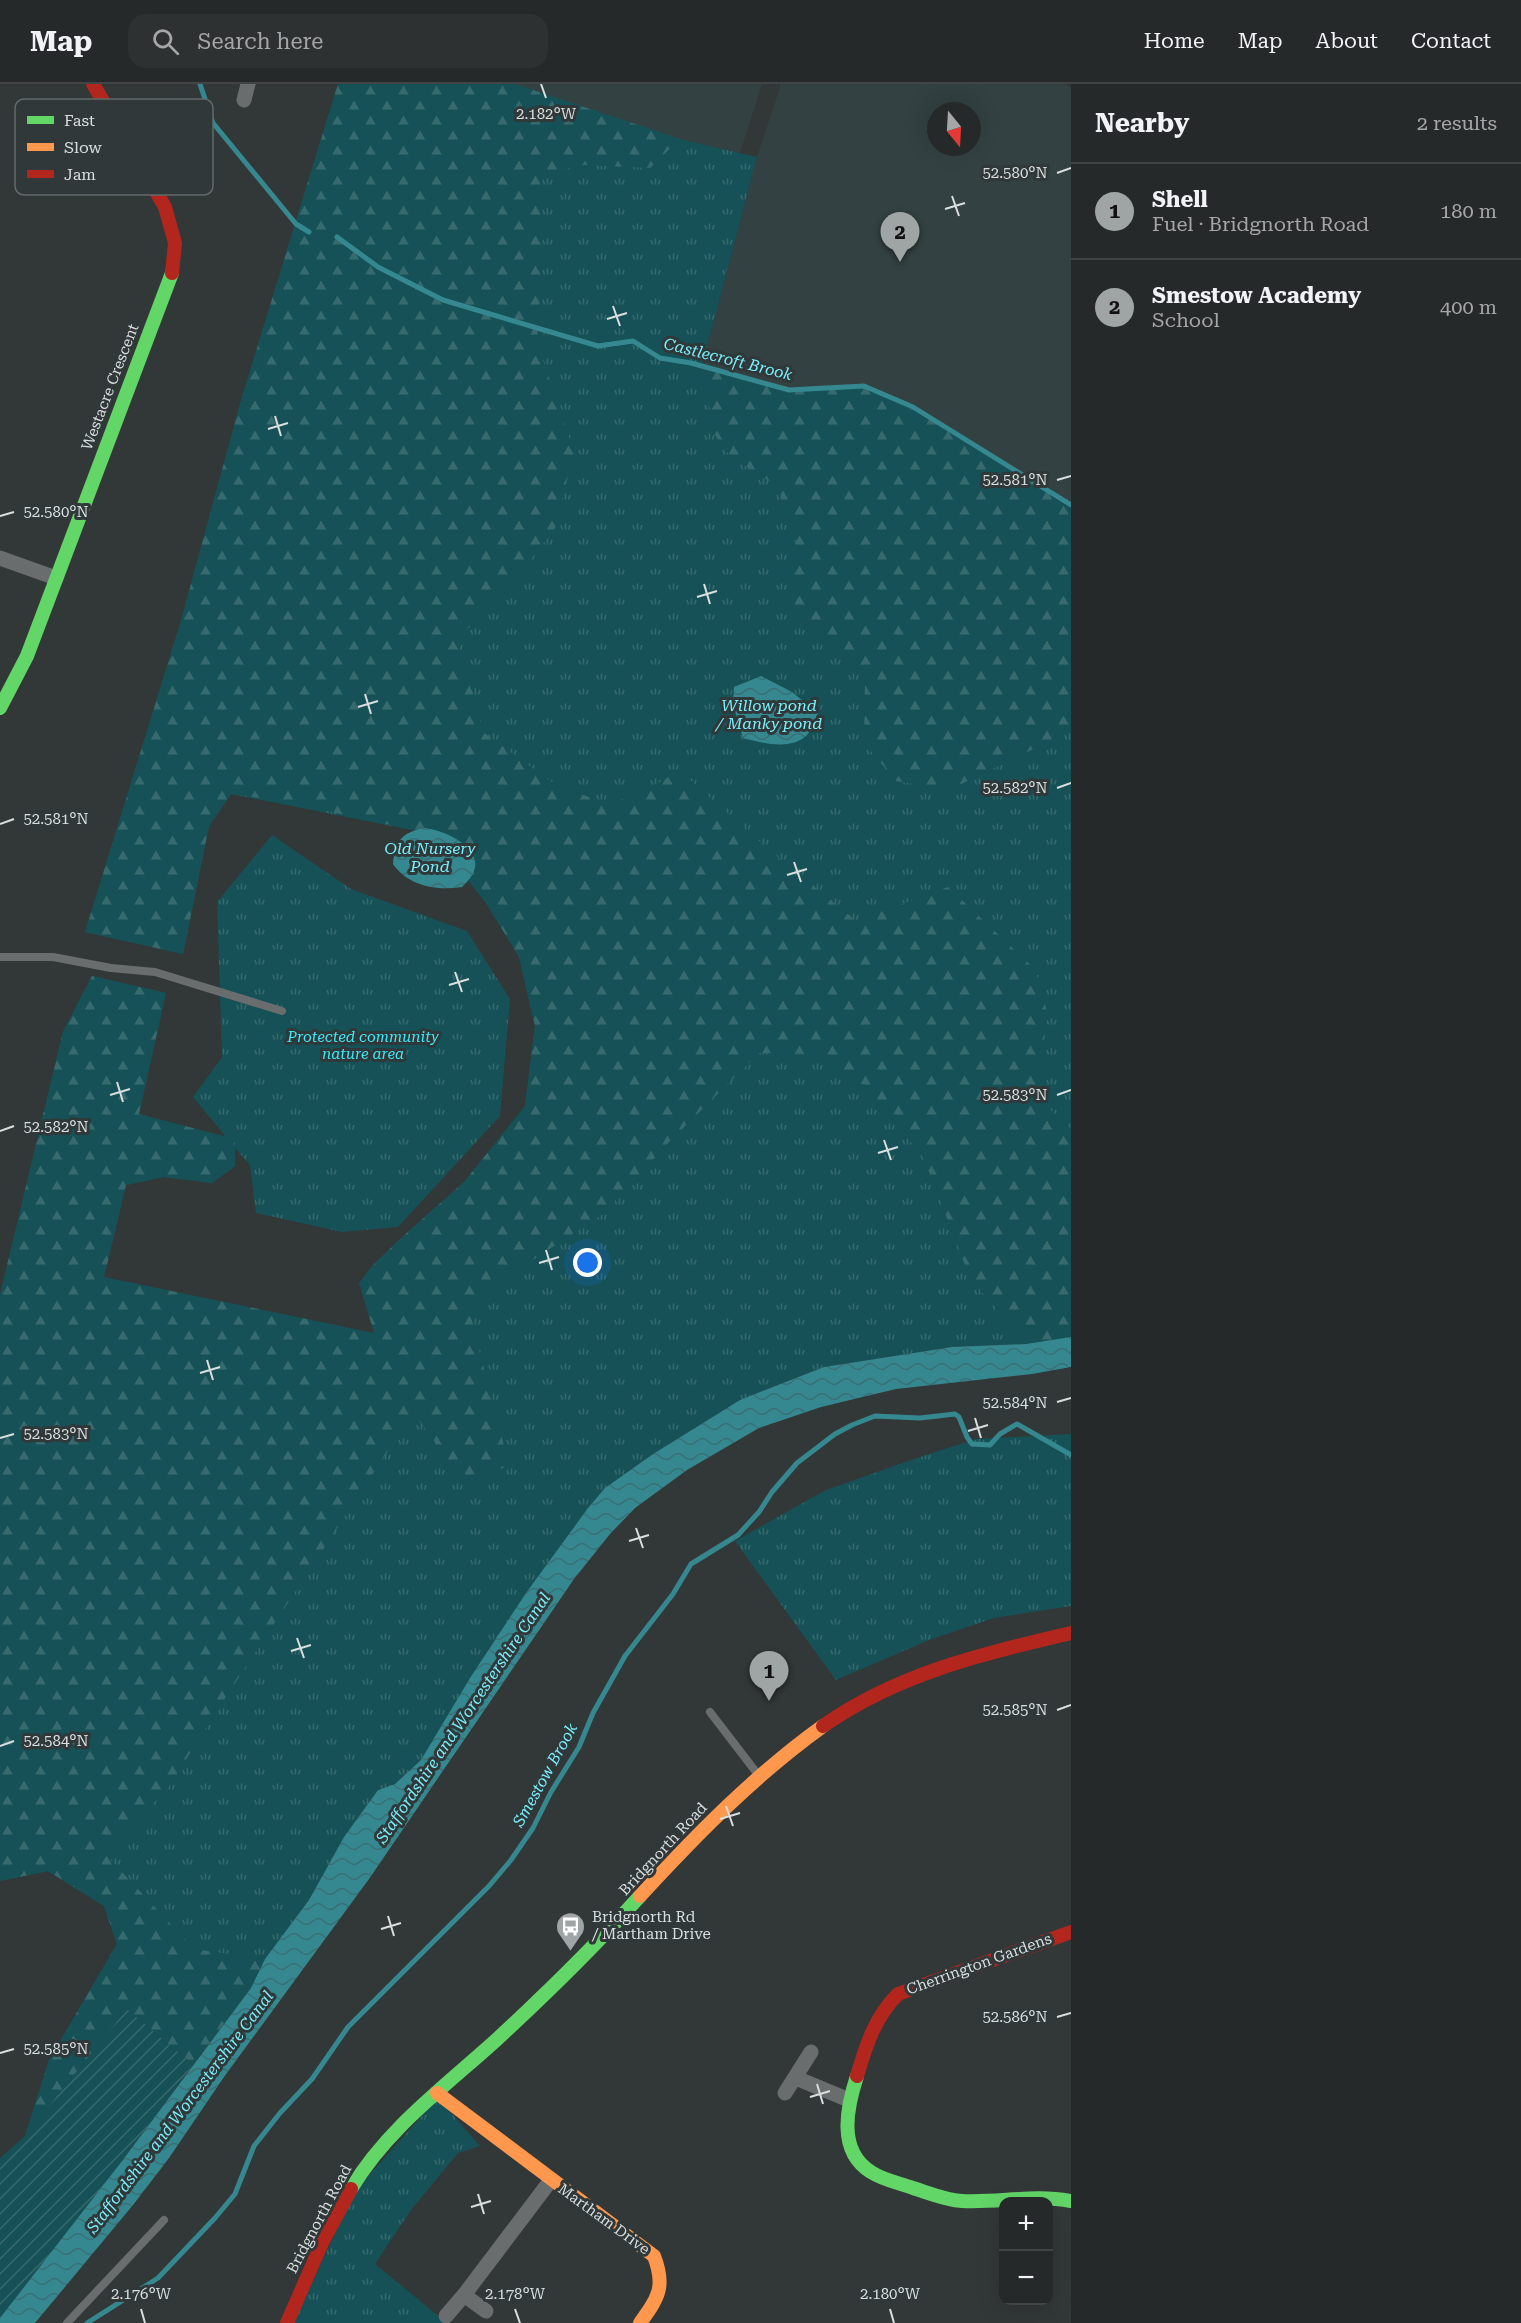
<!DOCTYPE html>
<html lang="en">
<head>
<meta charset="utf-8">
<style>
	:root { --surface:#262929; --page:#2e3131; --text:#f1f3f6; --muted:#a4a6a8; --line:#424546; --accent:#9fa4a4 }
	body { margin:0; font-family:"Roboto Serif",serif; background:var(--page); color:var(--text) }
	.controls { position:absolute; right:18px; bottom:18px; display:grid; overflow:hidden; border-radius:12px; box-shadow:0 6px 24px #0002 }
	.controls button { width:54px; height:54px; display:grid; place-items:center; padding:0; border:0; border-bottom:2px solid var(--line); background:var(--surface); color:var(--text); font:30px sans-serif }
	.compass { position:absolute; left:927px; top:18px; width:54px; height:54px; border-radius:50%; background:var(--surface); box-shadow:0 6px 24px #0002; rotate:162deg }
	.you { position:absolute; left:588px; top:1179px; width:21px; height:21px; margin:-15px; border:4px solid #fff; border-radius:50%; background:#1a73e8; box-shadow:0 0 0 9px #1a73e833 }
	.badge { display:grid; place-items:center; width:39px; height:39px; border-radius:50%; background:var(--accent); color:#111; font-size:20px; font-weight:700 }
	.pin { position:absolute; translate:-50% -50px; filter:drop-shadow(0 2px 3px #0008) }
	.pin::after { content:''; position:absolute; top:32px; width:21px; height:18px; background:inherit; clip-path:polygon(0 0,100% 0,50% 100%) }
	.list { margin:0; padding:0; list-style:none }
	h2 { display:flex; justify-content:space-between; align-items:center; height:78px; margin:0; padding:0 24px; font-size:26px }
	h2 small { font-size:20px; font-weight:400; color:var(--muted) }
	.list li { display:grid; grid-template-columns:39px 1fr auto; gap:18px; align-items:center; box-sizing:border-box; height:96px; padding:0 24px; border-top:2px solid var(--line) }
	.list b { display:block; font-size:22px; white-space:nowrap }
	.list p { margin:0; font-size:20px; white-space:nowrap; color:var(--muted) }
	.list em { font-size:20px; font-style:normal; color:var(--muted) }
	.icon { flex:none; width:33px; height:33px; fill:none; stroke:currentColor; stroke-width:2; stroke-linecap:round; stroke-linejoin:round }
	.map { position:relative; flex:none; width:1071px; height:2239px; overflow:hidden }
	header { display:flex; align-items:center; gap:36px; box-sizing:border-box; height:84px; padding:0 30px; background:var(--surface); border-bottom:2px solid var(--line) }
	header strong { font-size:28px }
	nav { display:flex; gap:33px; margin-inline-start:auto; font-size:21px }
	.search { width:420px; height:54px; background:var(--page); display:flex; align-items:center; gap:15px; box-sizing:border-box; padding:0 21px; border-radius:18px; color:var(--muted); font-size:22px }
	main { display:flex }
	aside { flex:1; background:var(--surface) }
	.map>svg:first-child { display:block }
</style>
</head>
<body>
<header>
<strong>Map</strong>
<div class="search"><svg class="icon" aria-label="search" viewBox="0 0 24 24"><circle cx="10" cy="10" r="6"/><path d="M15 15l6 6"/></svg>Search here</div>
<nav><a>Home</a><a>Map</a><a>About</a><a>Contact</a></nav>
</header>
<main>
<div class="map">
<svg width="1071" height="2239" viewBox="0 0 1071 2239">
	<defs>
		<pattern id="grass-tufts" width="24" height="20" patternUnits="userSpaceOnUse" patternTransform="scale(1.5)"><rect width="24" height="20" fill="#155156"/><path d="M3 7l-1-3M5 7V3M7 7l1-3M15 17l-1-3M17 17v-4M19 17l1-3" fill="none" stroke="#366a6e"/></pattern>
		<pattern id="forest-firs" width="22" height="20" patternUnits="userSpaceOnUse" patternTransform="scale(1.5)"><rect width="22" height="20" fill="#155156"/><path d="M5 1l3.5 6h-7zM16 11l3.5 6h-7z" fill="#366a6e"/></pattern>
		<pattern id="garden-furrows" width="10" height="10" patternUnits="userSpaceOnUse" patternTransform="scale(1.5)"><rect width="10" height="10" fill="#155156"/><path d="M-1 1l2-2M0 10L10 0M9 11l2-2" fill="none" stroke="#366a6e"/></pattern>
		<pattern id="water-waves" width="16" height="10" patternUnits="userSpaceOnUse" patternTransform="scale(1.5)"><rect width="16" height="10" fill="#358890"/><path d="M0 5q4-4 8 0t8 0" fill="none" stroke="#397075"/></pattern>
	</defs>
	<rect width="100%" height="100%" fill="#323737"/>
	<!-- built -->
	<path fill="#334143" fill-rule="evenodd" d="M515,0H762L740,69L680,55Z
		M781,0H1065L1071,4V421L914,323L864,302L789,306L702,282L757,73ZM936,27H972V63H936Z"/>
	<!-- grass -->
	<path fill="url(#grass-tufts)" d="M338,0H515L680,55L757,73L702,282L789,306L864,302L914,323L1071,421V1253L1026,1260L952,1263L824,1283L740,1316L653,1370L605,1404L588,1424L526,1509L470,1594L421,1677L395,1700L378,1706L344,1753L309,1816L265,1875L251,1904L193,1981L127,1925L25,2052L49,1976L117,1860L104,1822L48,1787L0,1797V1211L63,948L92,892L166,909L139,1030L226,1053L193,1013L222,973L217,818L272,751L351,805L467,847L510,915L500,1032L398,1143L342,1148L256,1129L250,1081L235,1064V1082L212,1099L164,1093L126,1101L104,1193L413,1328L359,1199L374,1180L399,1156L464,1098L525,1022L535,942L519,873L486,819L432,750L231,710L209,742L183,870L85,848L180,540L242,313Z
		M1071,1350V1522L994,1534L929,1556L836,1596L735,1457L826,1406L917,1374L976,1355Z
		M438,2014L480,2062L458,2069L411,2126L375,2180L447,2239H294L354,2108Z"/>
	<!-- forest -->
	<path fill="url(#forest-firs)" d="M338,0H515L680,55L650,84L584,81L540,91L543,167L537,258L574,368L555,444L512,500L457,556L483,648L550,697L608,721L652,702L680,687L774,770L856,837L948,803L1035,885L1048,931L1039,989L1041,1017L1071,1045V1253L1026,1260L970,1194L924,1075L867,1003L810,970L759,969L669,1058L603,1130L467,1219L509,1381L474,1398L451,1379L413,1329L214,1631L168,1704L105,1770L194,1865L265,1875L251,1904L193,1981L127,1925L25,2052L49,1976L117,1860L104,1822L48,1787L0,1797V1211L63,948L92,892L166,909L139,1030L235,1055V1082L212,1099L164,1093L126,1101L104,1193L374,1249L359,1199L374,1180L399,1156L464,1098L525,1022L535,942L519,873L486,819L432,750L281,717L231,710L209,742L183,870L85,848L180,540L242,313Z
		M702,282L789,306L864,302L924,329L1071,421V647L949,706L896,697L864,659L865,594L841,560L818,555L787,522L797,447L776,401L737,377L721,363L714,348Z"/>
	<!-- garden -->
	<path fill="url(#garden-furrows)" d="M127,1925L193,1981L122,2077L0,2234V2074L25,2052Z"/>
	<!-- water -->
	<path fill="url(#water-waves)" d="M761,592L792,608L818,629C815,635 812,646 807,651C791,667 762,659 743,654L733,620L734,603Z
		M425,744C443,746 483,763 474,787C472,793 466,799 462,803C437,807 408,802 393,780C395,758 401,748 425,744Z
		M1071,1253V1283L1032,1290L896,1305L821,1323L759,1344L687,1386L635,1424L610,1450L574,1495L369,1795L224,1993L169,2074L133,2121L35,2239H0V2234L122,2077L251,1904L265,1875L309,1816L344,1753L378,1706L395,1700L421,1676L470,1594L526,1509L588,1424L605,1404L653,1370L740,1316L824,1283L952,1263L1026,1260Z"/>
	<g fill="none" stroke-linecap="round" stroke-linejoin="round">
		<!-- stream -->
		<path stroke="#358890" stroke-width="5" d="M200,0L213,39L296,140L309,148
			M337,153L378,183L443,216L598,262L633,257L660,274L691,279L789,306L864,302L913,323L1071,421
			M87,2239L158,2194L215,2134L235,2110L254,2062L280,2029L312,1995L348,1943L489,1802L511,1776L533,1744L551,1708L579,1663L593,1629L625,1572L673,1510L691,1480L738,1451L759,1428L772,1408L797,1379L835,1350L852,1341L875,1332L920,1334L955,1330L959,1333L967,1353L972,1360L990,1361L1000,1350L1017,1340L1071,1371"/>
		<!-- lane -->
		<path stroke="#696d6d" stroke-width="8" d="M0,873H53L111,884L155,888L282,927
			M710,1628L756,1688
			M67,2239L164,2136"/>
		<!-- street -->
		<path stroke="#696d6d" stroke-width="15" d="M244,16L248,0
			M0,474L56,494
			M796,1994L849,2016
			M785,2009L811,1968
			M464,2211L486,2227
			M446,2232L464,2211L551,2096"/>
		<!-- fast -->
		<path stroke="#63d668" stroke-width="14" d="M0,624L27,572L172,189
			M857,1992C847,2023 837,2067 871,2088C883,2096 899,2099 913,2104C929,2109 945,2116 962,2117C999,2119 1034,2110 1071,2117
			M351,2105C386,2046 444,2003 494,1958C545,1911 594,1863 640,1812"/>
		<!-- slow -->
		<path stroke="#ff974d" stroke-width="14" d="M640,1812C697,1750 755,1691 823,1642
			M437,2009L654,2172C666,2203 658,2214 640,2239"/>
		<!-- jam -->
		<path stroke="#b3261e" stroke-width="14" d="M93,0L165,123L175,159L172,189
			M823,1642C897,1590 984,1569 1071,1549
			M857,1992C866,1961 875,1933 898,1910L1071,1848
			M287,2239L322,2159L351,2105"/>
	</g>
	<!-- ticks -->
	<path fill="none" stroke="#dadedf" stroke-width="2" d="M541,0L546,14M1057,89L1071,84M952,112L959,132M945,125L965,119M613,222L620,242M607,235L627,229M275,332L281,352M268,345L288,339M1057,396L1071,392M0,432L14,428M704,500L710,520M697,513L717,507M365,610L371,630M358,623L378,617M1057,704L1071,699M0,740L14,735M794,778L801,798M787,791L807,785M455,888L462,908M449,901L469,895M117,998L123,1018M110,1011L130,1005M1057,1011L1071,1006M0,1047L14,1042M884,1056L891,1076M878,1069L898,1063M546,1166L552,1186M539,1179L559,1173M207,1276L213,1296M200,1289L220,1283M1057,1318L1071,1314M975,1334L981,1354M968,1347L988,1341M0,1354L14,1350M636,1444L643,1464M629,1457L649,1451M297,1554L304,1574M291,1567L311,1561M1057,1626L1071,1621M0,1662L14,1657M726,1722L733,1742M720,1735L740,1729M388,1832L394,1852M381,1845L401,1839M1057,1933L1071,1929M0,1969L14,1965M817,2000L823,2020M810,2013L830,2007M478,2110L484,2130M471,2123L491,2117M141,2225L145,2239M515,2225L520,2239M890,2225L894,2239"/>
	<!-- icons -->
	<defs>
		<symbol id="bus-pin" viewBox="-11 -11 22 30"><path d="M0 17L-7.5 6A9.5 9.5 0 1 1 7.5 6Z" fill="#9fa4a4" stroke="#303839"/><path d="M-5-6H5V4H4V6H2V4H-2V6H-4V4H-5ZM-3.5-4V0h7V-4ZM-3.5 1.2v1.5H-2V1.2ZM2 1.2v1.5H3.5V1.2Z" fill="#fff"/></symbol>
	</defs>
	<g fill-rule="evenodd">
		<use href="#bus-pin" x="554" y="1826" width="33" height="45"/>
	</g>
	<g text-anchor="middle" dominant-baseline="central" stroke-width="6" stroke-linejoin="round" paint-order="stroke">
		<!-- street labels -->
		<g font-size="15" fill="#dadedf" stroke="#303839">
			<text transform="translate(110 303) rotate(-69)">Westacre Crescent</text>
			<text transform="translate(663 1765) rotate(-47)">Bridgnorth Road</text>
			<text transform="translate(979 1880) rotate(-20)">Cherrington Gardens</text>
			<text transform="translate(319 2135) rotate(-62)">Bridgnorth Road</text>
			<text transform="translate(604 2135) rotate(36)">Martham Drive</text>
		</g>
		<!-- park labels -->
		<g font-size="15" font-style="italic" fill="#39ebfa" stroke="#303839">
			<text x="363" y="953">Protected community<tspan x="363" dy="17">nature area</tspan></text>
		</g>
		<!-- poi labels -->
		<g font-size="15" fill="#dadedf" stroke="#303839" text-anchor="start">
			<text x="592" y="1833">Bridgnorth Rd<tspan x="592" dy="17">/ Martham Drive</tspan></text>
		</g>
		<!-- water labels -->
		<g font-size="16" font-style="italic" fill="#78f0fc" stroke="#303839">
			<text transform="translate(728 275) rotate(14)">Castlecroft Brook</text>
			<text x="769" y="621">Willow pond<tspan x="769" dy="18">/ Manky pond</tspan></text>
			<text x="430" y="764">Old Nursery<tspan x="430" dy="18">Pond</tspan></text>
			<text transform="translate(463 1634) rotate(-56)">Staffordshire and Worcestershire Canal</text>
			<text transform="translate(545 1691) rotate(-61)">Smestow Brook</text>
			<text transform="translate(180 2028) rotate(-53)">Staffordshire and Worcestershire Canal</text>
		</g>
	</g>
	<!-- legend -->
	<rect x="15" y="15" width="198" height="96" rx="9" fill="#303839" stroke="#636a6b" stroke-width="1.5"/>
	<rect x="27" y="32" width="27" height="8" fill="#63d668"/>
	<rect x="27" y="59" width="27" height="8" fill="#ff974d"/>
	<rect x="27" y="86" width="27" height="8" fill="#b3261e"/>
	<g font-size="16" fill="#dadedf">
		<text x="64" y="42">Fast</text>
		<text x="64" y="69">Slow</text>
		<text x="64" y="96">Jam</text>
	</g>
	<g font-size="15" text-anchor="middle" fill="#dadedf" stroke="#303839" stroke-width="6" stroke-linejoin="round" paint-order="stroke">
		<text x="546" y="35">2.182°W</text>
		<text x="1015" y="94">52.580°N</text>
		<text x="1015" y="401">52.581°N</text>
		<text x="56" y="433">52.580°N</text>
		<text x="1015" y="709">52.582°N</text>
		<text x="56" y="740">52.581°N</text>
		<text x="1015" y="1016">52.583°N</text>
		<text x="56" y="1048">52.582°N</text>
		<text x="1015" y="1324">52.584°N</text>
		<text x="56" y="1355">52.583°N</text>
		<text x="1015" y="1631">52.585°N</text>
		<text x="56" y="1662">52.584°N</text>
		<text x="1015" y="1938">52.586°N</text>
		<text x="56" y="1970">52.585°N</text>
		<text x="141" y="2215">2.176°W</text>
		<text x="515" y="2215">2.178°W</text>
		<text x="890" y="2215">2.180°W</text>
	</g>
</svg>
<div class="controls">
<button>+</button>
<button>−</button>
</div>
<svg class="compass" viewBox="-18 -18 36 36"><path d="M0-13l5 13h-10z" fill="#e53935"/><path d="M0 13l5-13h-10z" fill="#a4a6a8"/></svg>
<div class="you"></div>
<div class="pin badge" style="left:769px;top:1617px">1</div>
<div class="pin badge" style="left:900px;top:178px">2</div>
</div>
<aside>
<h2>Nearby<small>2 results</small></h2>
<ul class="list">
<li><span class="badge">1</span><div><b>Shell</b><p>Fuel · Bridgnorth Road</p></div><em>180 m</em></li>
<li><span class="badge">2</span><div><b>Smestow Academy</b><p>School</p></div><em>400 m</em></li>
</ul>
</aside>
</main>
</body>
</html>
